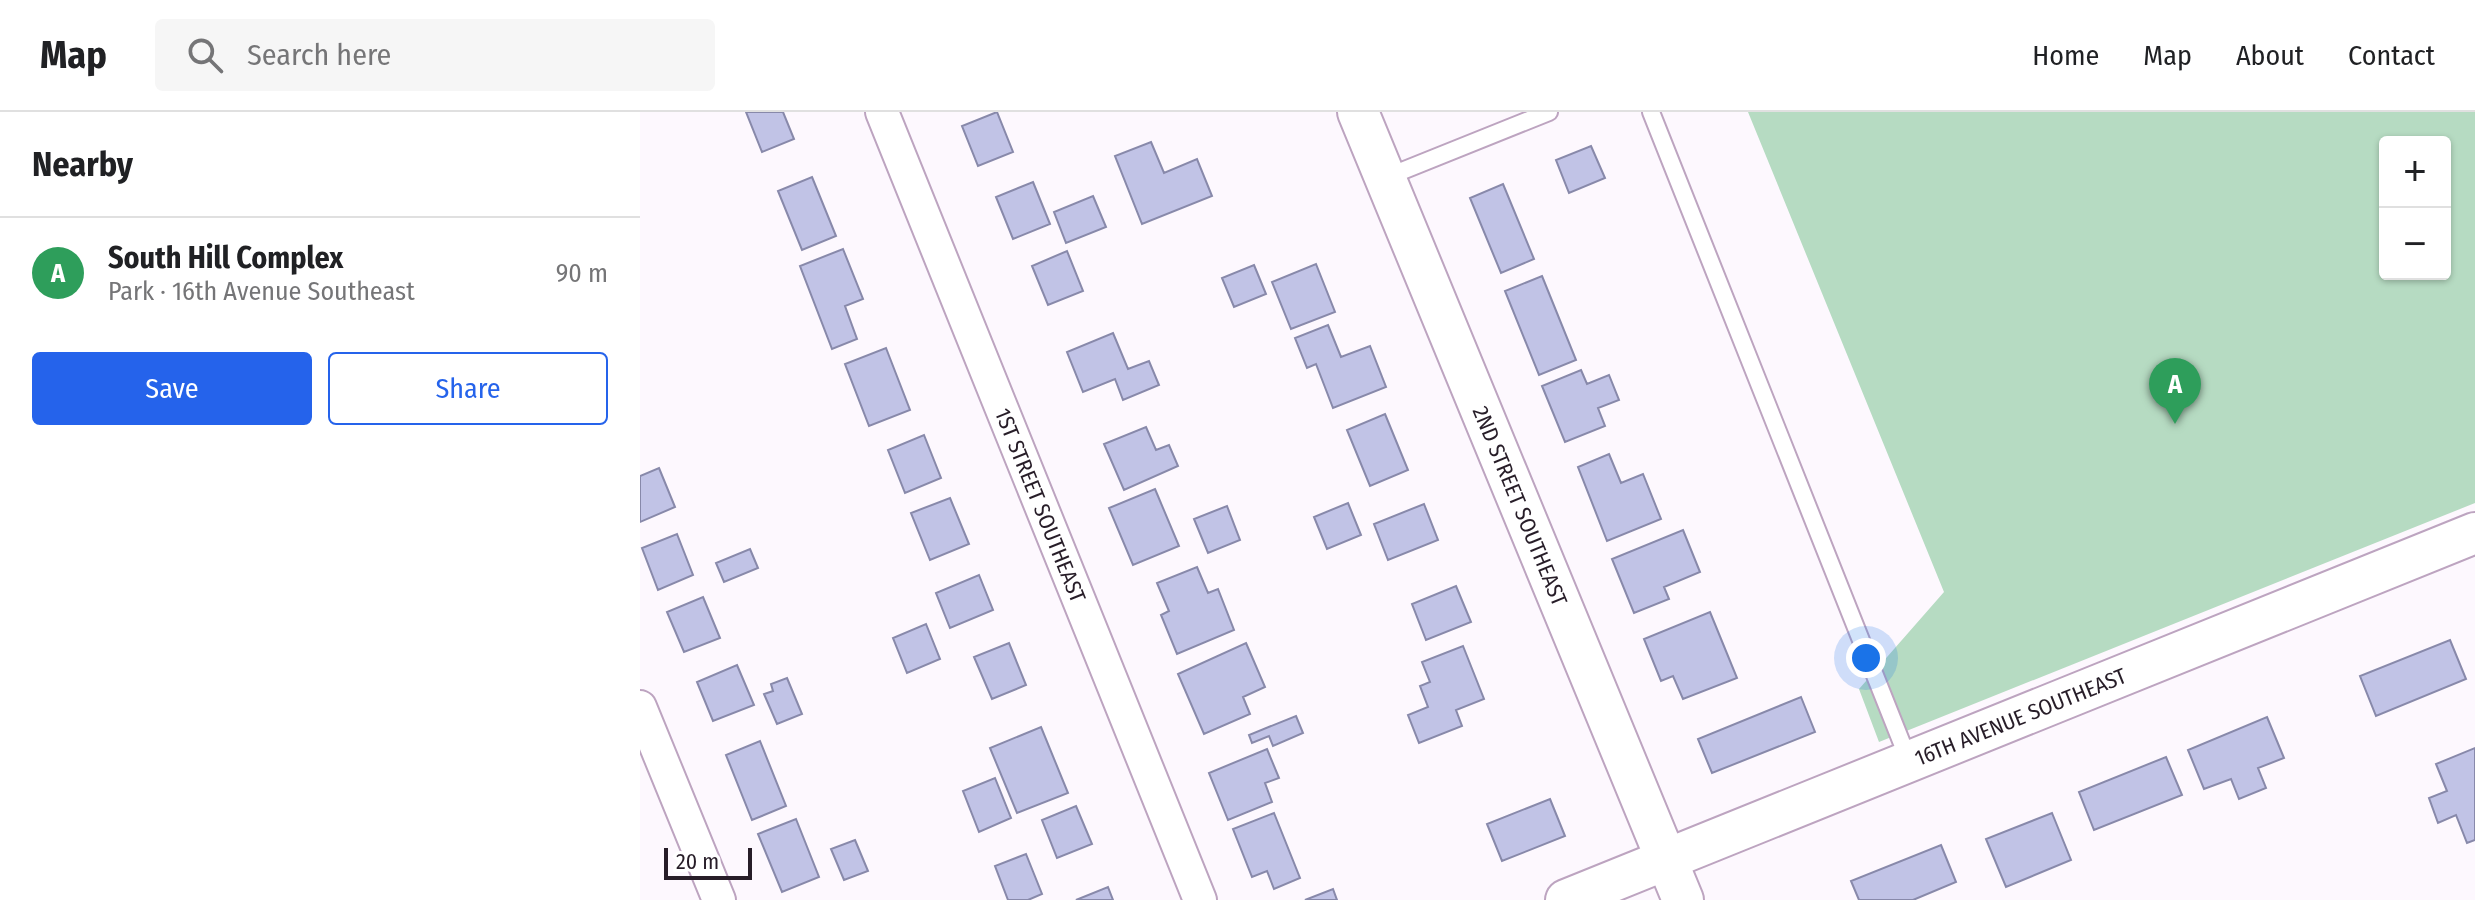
<!DOCTYPE html>
<html lang="en">
<head>
<meta charset="utf-8">
<style>
	:root { --surface:#fff; --page:#f6f6f6; --text:#202124; --muted:#757577; --line:#e0e0e0; --accent:#2563eb }
	body { margin:0; font-family:"Fira Sans Condensed",sans-serif; background:var(--page); color:var(--text) }
	.controls { position:absolute; right:24px; top:24px; display:grid; overflow:hidden; border-radius:8px; box-shadow:0 2px 6px #0004 }
	.controls button { width:72px; height:72px; display:grid; place-items:center; padding:0; border:0; border-bottom:2px solid var(--line); background:var(--surface); color:var(--text); font:40px sans-serif }
	.scale { position:absolute; left:24px; bottom:20px; width:88px; box-sizing:border-box; padding-left:8px; border:4px solid #271d28; border-top:0; font-size:22px; line-height:28px; white-space:nowrap; color:#271d28; -webkit-text-stroke:6px #fff; paint-order:stroke }
	.you { position:absolute; left:1226px; top:546px; width:28px; height:28px; margin:-20px; border:6px solid #fff; border-radius:50%; background:#1a73e8; box-shadow:0 0 0 12px #1a73e833 }
	.badge { display:grid; place-items:center; width:52px; height:52px; border-radius:50%; background:var(--accent); color:#fff; font-size:26px; font-weight:700 }
	.pin { position:absolute; translate:-50% -66px; filter:drop-shadow(0 2px 4px #0008) }
	.pin::after { content:''; position:absolute; top:42px; width:28px; height:24px; background:inherit; clip-path:polygon(0 0,100% 0,50% 100%) }
	.list { margin:0; padding:0; list-style:none }
	h2 { display:flex; justify-content:space-between; align-items:center; height:104px; margin:0; padding:0 32px; font-size:34px }
	h2 small { font-size:26px; font-weight:400; color:var(--muted) }
	.list li { display:grid; grid-template-columns:52px 1fr auto; gap:24px; align-items:center; box-sizing:border-box; height:112px; padding:0 32px; border-top:2px solid var(--line) }
	.list b { display:block; font-size:30px; white-space:nowrap }
	.list p { margin:0; font-size:26px; white-space:nowrap; color:var(--muted) }
	.list em { font-size:26px; font-style:normal; color:var(--muted) }
	.actions { display:flex; gap:16px; padding:24px 32px }
	.actions a { flex:1; padding:18px 0; border:2px solid var(--accent); border-radius:8px; text-align:center; font-size:28px; color:var(--accent) }
	.actions .main { background:var(--accent); color:#fff }
	.icon { flex:none; width:44px; height:44px; fill:none; stroke:currentColor; stroke-width:2; stroke-linecap:round; stroke-linejoin:round }
	.map { position:relative; flex:none; width:1835px; height:788px; overflow:hidden }
	header { display:flex; align-items:center; gap:48px; box-sizing:border-box; height:112px; padding:0 40px; background:var(--surface); border-bottom:2px solid var(--line) }
	header strong { font-size:38px }
	nav { display:flex; gap:44px; margin-inline-start:auto; font-size:28px }
	.search { width:560px; height:72px; background:var(--page); display:flex; align-items:center; gap:20px; box-sizing:border-box; padding:0 28px; border-radius:8px; color:var(--muted); font-size:30px }
	main { display:flex }
	aside { flex:1; background:var(--surface) }
	.map>svg:first-child { display:block }
</style>
</head>
<body>
<header>
<strong>Map</strong>
<div class="search"><svg class="icon" aria-label="search" viewBox="0 0 24 24"><circle cx="10" cy="10" r="6"/><path d="M15 15l6 6"/></svg>Search here</div>
<nav><a>Home</a><a>Map</a><a>About</a><a>Contact</a></nav>
</header>
<main>
<aside>
<h2>Nearby<small></small></h2>
<ul class="list">
<li><span class="badge" style="background:#2e9e5b">A</span><div><b>South Hill Complex</b><p>Park · 16th Avenue Southeast</p></div><em>90 m</em></li>
</ul>
<div class="actions"><a class="main">Save</a><a>Share</a></div>
</aside>
<div class="map">
<svg width="1835" height="788" viewBox="0 0 1835 788">
	<rect width="100%" height="100%" fill="#fdf8fe"/>
	<!-- green -->
	<path fill="#b6dbc2" fill-rule="evenodd" d="M1108,0H1835V391L1239,630L1219,577L1304,480ZM1745,30H1805V162H1745Z"/>
	<!-- building -->
	<path fill="#c1c3e6" stroke="#8889aa" stroke-width="2" d="M106,0H143L154,27L122,40Z
		M357,0L373,40L338,54L322,14Z
		M511,30L524,61L557,47L572,84L502,112L475,44Z
		M951,34L965,66L929,81L916,48Z
		M172,65L196,124L162,138L138,79Z
		M393,70L410,112L373,127L356,85Z
		M863,72L894,147L861,161L830,86Z
		M453,84L466,115L426,131L414,100Z
		M203,137L223,187L205,194L217,227L192,237L160,154Z
		M427,139L443,179L408,193L392,154Z
		M676,152L695,200L651,217L632,170Z
		M614,153L626,182L594,195L582,166Z
		M902,164L936,248L899,263L865,179Z
		M688,213L701,245L730,234L746,275L693,296L676,252L667,256L655,226Z
		M473,221L488,257L509,249L519,273L483,288L475,267L443,280L427,240Z
		M246,236L270,298L229,314L205,252Z
		M941,258L947,272L969,263L979,288L958,296L965,314L925,330L902,274Z
		M745,302L768,358L730,374L707,318Z
		M506,315L516,338L529,333L538,354L484,378L464,332Z
		M284,323L301,366L265,381L248,338Z
		M969,342L981,371L1003,362L1021,407L967,429L938,355Z
		M19,356L35,395L0,410V364Z
		M515,377L539,434L493,453L469,396Z
		M310,386L329,432L290,448L271,401Z
		M708,391L721,423L687,437L674,405Z
		M784,392L798,428L748,448L734,412Z
		M587,394L600,428L568,441L554,407Z
		M1043,418L1060,460L1024,475L1029,487L994,501L972,447Z
		M37,422L53,463L18,478L2,436Z
		M110,437L118,456L84,470L76,451Z
		M557,455L568,481L578,477L594,518L537,542L521,503L529,499L517,471Z
		M339,463L353,498L310,516L296,481Z
		M816,474L831,510L786,528L772,492Z
		M63,485L80,526L44,540L27,500Z
		M1070,500L1097,566L1043,587L1033,564L1021,569L1004,527Z
		M286,512L300,547L267,561L253,526Z
		M1810,528L1826,567L1736,604L1720,564Z
		M369,531L386,573L352,587L334,545Z
		M606,531L625,575L603,585L610,602L564,622L538,562Z
		M823,534L844,587L816,598L822,614L779,631L768,603L788,595L780,574L790,570L782,550Z
		M97,553L114,593L73,609L57,570Z
		M147,566L162,602L137,612L124,582L133,579L131,572Z
		M1161,585L1175,620L1072,661L1058,627Z
		M656,604L663,621L633,634L629,624L612,631L609,623Z
		M1627,605L1644,646L1618,656L1626,676L1599,687L1591,667L1564,677L1548,638Z
		M401,615L428,681L377,701L350,636Z
		M120,629L146,694L112,708L86,643Z
		M1835,636V728L1827,731L1816,703L1798,711L1789,686L1807,679L1796,652Z
		M627,637L639,666L625,671L632,690L588,708L569,661Z
		M1526,645L1542,683L1454,718L1439,680Z
		M355,666L371,706L339,720L323,679Z
		M910,687L925,724L862,749L847,712Z
		M436,694L452,732L417,746L402,708Z
		M634,701L660,766L634,777L627,759L612,765L593,717Z
		M1412,701L1431,748L1366,775L1346,727Z
		M156,707L179,765L142,780L118,722Z
		M215,728L228,759L204,768L191,737Z
		M1301,733L1316,770L1273,788H1219L1211,769Z
		M386,742L402,782L388,788H368L355,754Z
		M468,775L473,788H436Z
		M693,777L697,788H665Z"/>
	<g fill="none" stroke-linecap="round" stroke-linejoin="round">
		<defs>
			<path id="service" d="M1011,0L1269,649
				M747,65L909,0"/>
			<g id="minor">
				<path id="s1" d="M242,0L560,788"/>
				<path d="M0,595L79,788"/>
			</g>
			<g id="tertiary">
				<path id="s2" d="M718,0L1043,788"/>
				<path id="s3" d="M926,788L1835,421"/>
			</g>
		</defs>
		<!-- service casing -->
		<use href="#service" stroke="#bda4c0" stroke-width="20"/>
		<!-- minor casing -->
		<use href="#minor" stroke="#bda4c0" stroke-width="36"/>
		<!-- tertiary casing -->
		<use href="#tertiary" stroke="#bda4c0" stroke-width="44"/>
		<!-- service -->
		<use href="#service" stroke="#fff" stroke-width="16"/>
		<!-- minor -->
		<use href="#minor" stroke="#fff" stroke-width="32"/>
		<!-- tertiary -->
		<use href="#tertiary" stroke="#fff" stroke-width="40"/>
	</g>
	<g text-anchor="middle" dominant-baseline="central" stroke-width="6" stroke-linejoin="round" paint-order="stroke">
		<!-- street labels -->
		<g font-size="22" fill="#271d28" stroke="#fff">
			<text stroke="none"><textPath href="#s1" startOffset="424">1ST STREET SOUTHEAST</textPath></text>
			<text stroke="none"><textPath href="#s2" startOffset="426">2ND STREET SOUTHEAST</textPath></text>
			<text stroke="none"><textPath href="#s3" startOffset="490">16TH AVENUE SOUTHEAST</textPath></text>
		</g>
	</g>
</svg>
<div class="controls">
<button>+</button>
<button>−</button>
</div>
<div class="scale">20 m</div>
<div class="you"></div>
<div class="pin badge" style="left:1535px;top:312px;background:#2e9e5b">A</div>
</div>
</main>
</body>
</html>
